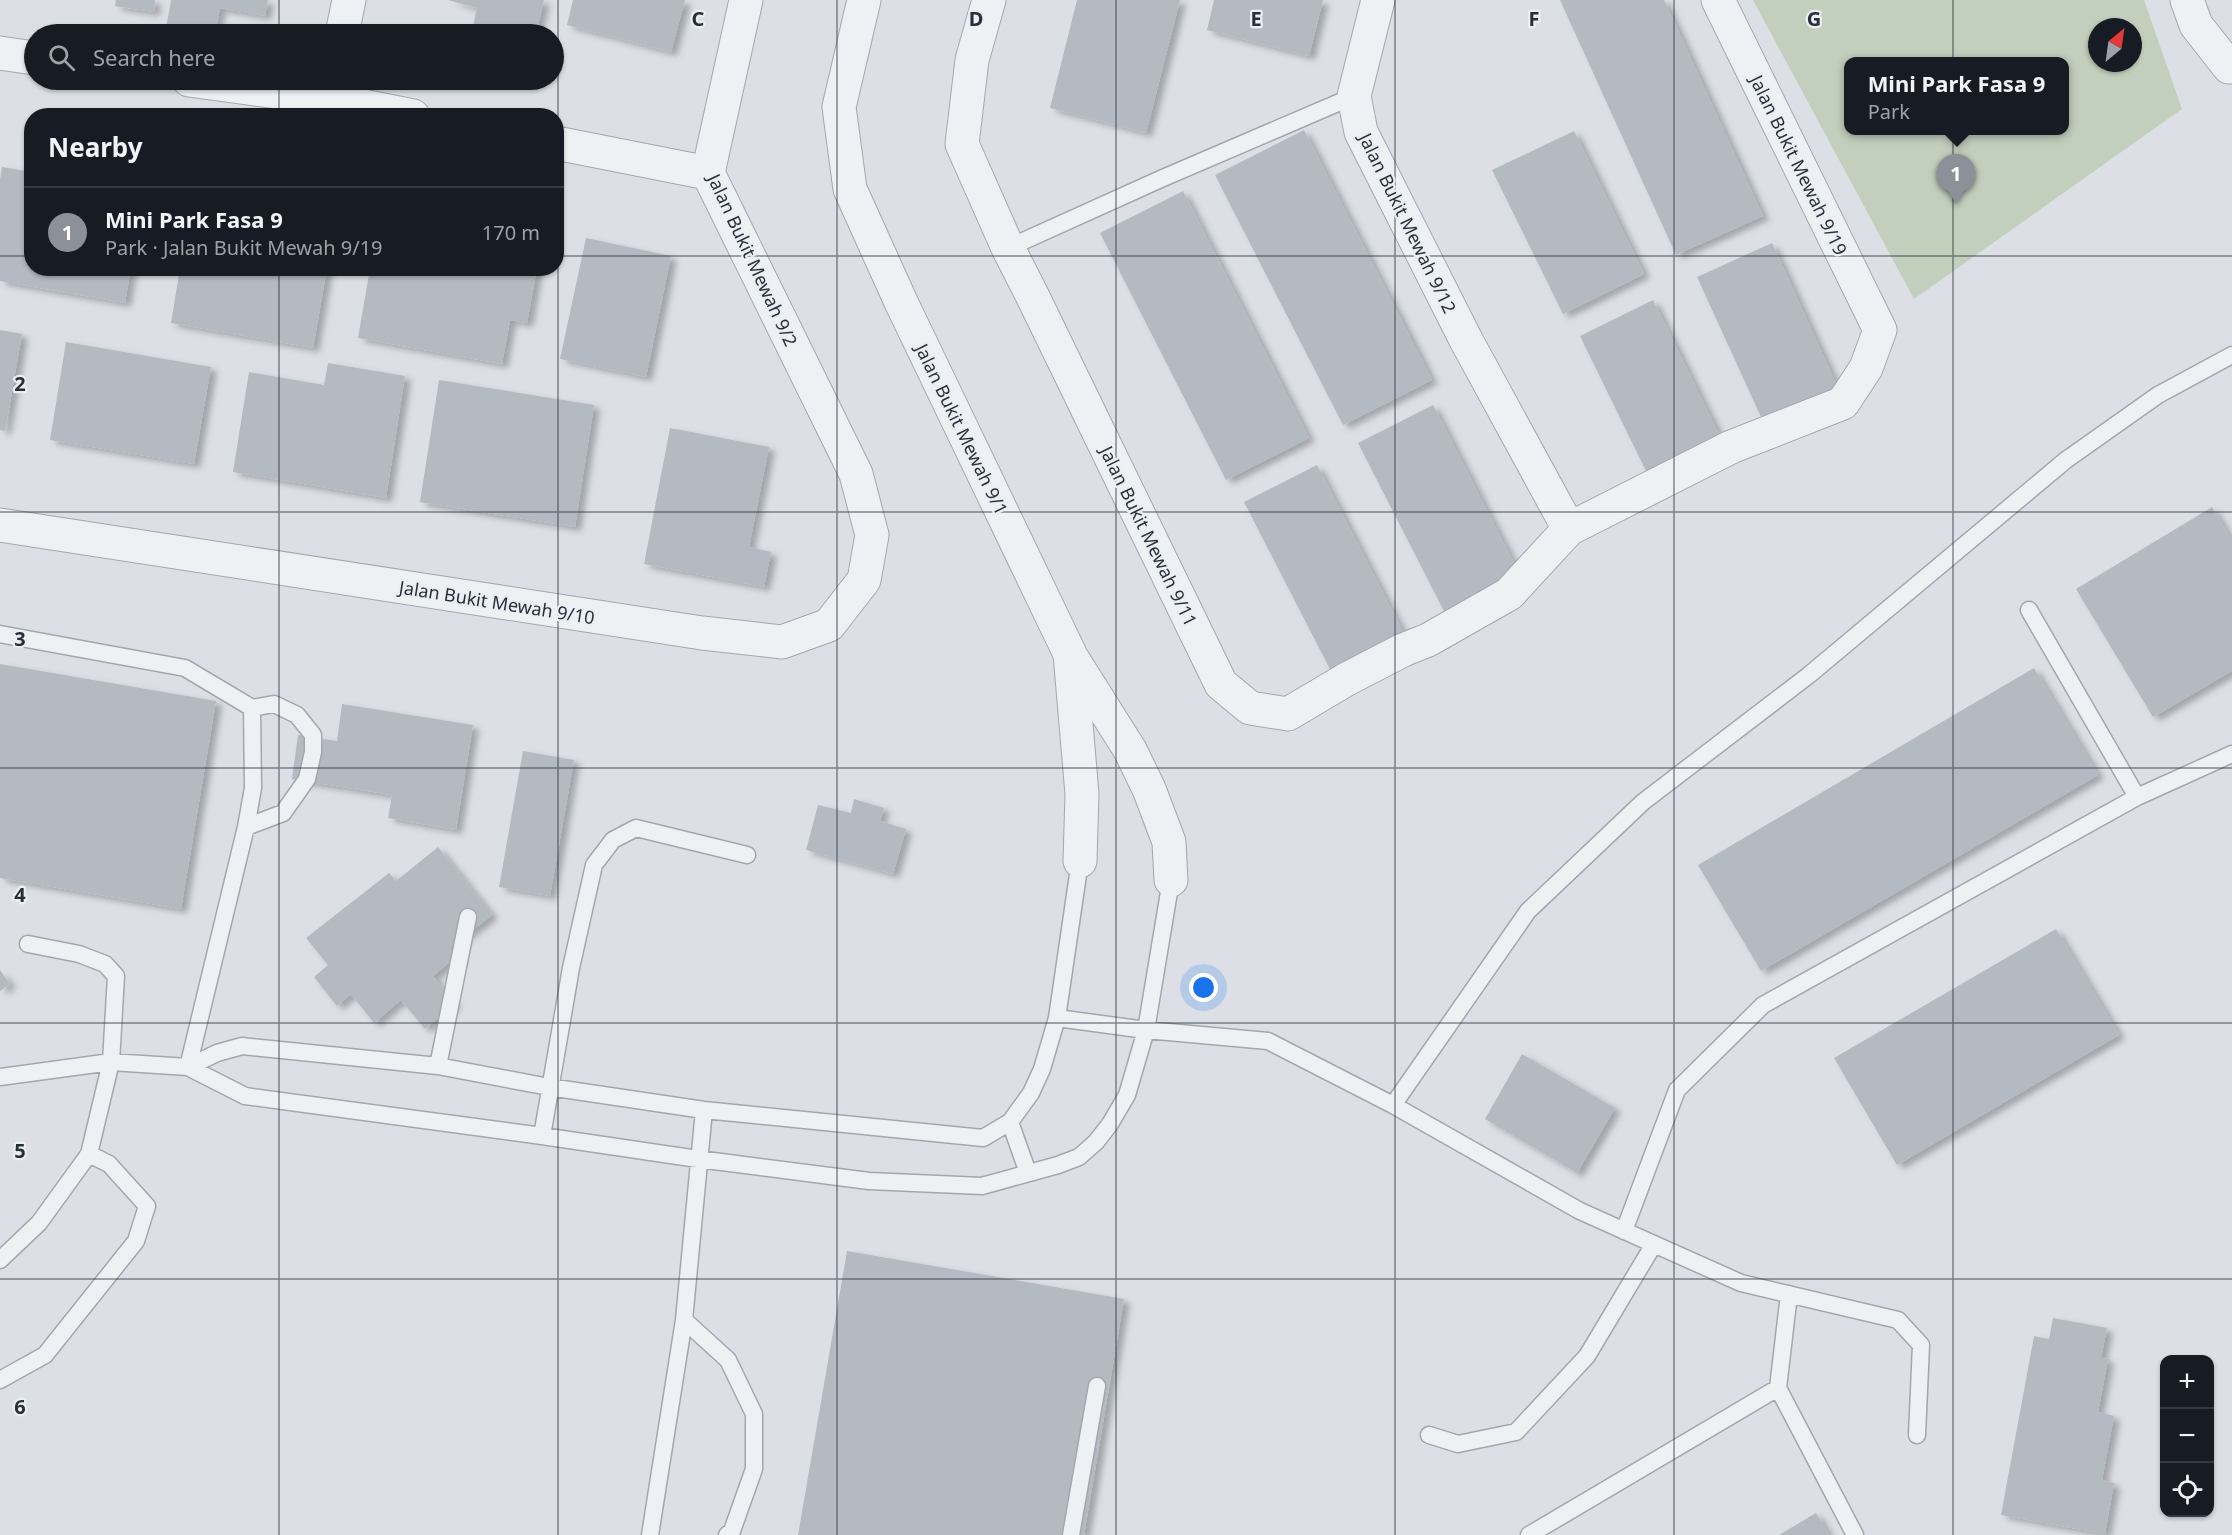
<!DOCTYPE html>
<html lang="en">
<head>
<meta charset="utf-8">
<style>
	:root { --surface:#171b24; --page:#20242c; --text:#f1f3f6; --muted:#9ea1a6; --line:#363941; --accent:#8c9099 }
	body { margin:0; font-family:"Noto Sans",sans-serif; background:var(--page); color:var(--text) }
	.controls { position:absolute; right:18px; bottom:18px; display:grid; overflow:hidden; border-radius:12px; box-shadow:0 2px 4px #0004 }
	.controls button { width:54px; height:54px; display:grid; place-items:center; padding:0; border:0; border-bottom:2px solid var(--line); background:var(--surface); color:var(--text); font:30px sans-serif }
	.compass { position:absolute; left:2088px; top:18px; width:54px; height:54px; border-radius:50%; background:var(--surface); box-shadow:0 2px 4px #0004; rotate:29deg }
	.you { position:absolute; left:1204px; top:988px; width:21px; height:21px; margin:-15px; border:4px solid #fff; border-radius:50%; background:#1a73e8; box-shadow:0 0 0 9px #1a73e833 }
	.badge { display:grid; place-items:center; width:39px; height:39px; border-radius:50%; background:var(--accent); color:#fff; font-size:20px; font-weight:700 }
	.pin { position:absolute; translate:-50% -50px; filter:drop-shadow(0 2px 3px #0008) }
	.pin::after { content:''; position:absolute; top:32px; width:21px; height:18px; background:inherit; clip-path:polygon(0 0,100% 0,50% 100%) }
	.popup { position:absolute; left:1844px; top:57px; width:225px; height:78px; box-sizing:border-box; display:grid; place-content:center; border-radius:12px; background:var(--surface); filter:drop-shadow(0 2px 4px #0005); font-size:20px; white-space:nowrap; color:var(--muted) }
	.popup b { font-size:22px; color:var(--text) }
	.popup::after { content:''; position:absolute; left:50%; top:100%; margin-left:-12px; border:12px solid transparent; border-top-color:var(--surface) }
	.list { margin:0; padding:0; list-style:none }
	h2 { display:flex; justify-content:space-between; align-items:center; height:78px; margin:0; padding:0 24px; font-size:26px }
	h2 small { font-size:20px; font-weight:400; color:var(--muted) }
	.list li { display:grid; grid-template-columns:39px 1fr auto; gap:18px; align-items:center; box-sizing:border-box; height:90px; padding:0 24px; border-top:2px solid var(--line) }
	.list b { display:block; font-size:22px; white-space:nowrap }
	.list p { margin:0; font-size:20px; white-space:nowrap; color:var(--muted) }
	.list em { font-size:20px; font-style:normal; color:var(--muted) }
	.icon { flex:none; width:33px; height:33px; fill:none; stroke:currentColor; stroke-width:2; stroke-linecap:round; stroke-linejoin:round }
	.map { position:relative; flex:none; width:2232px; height:1535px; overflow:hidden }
	.search { position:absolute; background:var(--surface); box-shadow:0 2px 4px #0004; left:24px; top:24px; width:540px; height:66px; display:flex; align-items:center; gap:15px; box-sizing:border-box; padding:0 21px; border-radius:33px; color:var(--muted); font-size:22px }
	.panel { position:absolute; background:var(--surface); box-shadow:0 2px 4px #0004; left:24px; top:108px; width:540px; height:168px; border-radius:24px }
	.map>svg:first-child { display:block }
</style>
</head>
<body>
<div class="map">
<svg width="2232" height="1535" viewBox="0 0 2232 1535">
	<defs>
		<filter id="shadow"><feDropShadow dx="6" dy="4" stdDeviation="3" flood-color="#0004"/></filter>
	</defs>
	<rect width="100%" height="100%" fill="#dce0e6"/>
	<!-- green -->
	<path fill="#c3cfbd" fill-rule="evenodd" d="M1753,0H2144L2182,109L1914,299ZM2097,27H2133V63H2097ZM1848,62H2064V130H1848Z"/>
	<!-- building -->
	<path fill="#b4bac2" filter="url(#shadow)" d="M116,0H155L154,12L115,6Z
		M171,0H268L265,16L220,8L215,34H165Z
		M448,0H544L536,34H471L477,8Z
		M573,0H685L671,52L567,25Z
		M1077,0H1180L1146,133L1050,108Z
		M1214,0H1323L1309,56L1207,30Z
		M1560,0H1664L1763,216L1676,255Z
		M1304,130L1432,380L1343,425L1215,175Z
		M1574,131L1644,274L1563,314L1492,170Z
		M2,167L32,172V268H131L125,303L0,281V179Z
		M1183,191L1309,438L1226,480L1100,233Z
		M586,238L671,256L646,377L560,359Z
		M1772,243L1837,386L1762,419L1697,277Z
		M180,268H327L313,348L171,323Z
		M370,268H537L527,323L510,320L502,364L358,338Z
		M1653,300L1722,441L1649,477L1580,336Z
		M0,330L22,334L5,431L0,430Z
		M66,342L211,367L194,464L50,440Z
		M328,363L405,376L386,498L233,472L249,372L324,385Z
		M439,380L594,405L575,527L420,502Z
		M1433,405L1522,579L1447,617L1358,443Z
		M670,428L769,447L749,547L771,552L764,587L644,564Z
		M1317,465L1406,638L1333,675L1244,502Z
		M2212,507L2232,541V671L2153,717L2076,589Z
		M0,664L216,701L181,909L0,878Z
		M2034,668L2098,775L1761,971L1698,865Z
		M342,704L473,725L456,830L388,818L392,795L292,779L298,735L337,741Z
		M523,751L574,760L550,896L499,887Z
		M854,799L884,808L880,821L906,829L893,874L806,850L818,805L851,813Z
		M438,847L492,915L450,948L457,956L433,976L455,1004L425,1029L401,1000L374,1023L351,994L337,1006L314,977L328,965L306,938L389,873L396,881Z
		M2056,929L2119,1035L1897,1165L1834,1058Z
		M0,970L10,984L0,991Z
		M1522,1054L1615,1108L1577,1173L1485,1119Z
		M847,1251L1124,1299L1084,1535H798Z
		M2053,1318L2107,1328L2101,1358L2108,1359L2098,1412L2114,1416L2102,1480L2114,1483L2105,1534L2001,1515L2034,1336L2049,1339Z
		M1816,1513L1829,1535H1779Z"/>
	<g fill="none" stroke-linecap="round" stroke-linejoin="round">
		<defs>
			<path id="service" d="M1008,248L1163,178L1354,96
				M2029,610L2137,797
				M0,634L185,668L252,708L253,788L246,827L188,1067
				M246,827L283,813L307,779L313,752V735L297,715L274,704L252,708
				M1057,1018L1146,1030L1268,1041L1393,1105L1580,1211L1741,1283L1898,1320L1921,1345L1917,1435
				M438,1066L468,917
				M188,1067L217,1053L242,1046L438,1066L549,1087L704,1110L983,1138L1010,1122L1031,1093L1042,1069L1057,1018L1080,861
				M0,1077L111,1062L188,1067L245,1096L542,1136L698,1159L869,1181L982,1186L1058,1165L1079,1157L1096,1142L1110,1124L1127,1095L1146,1030L1171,880
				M1393,1105L1528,911L1643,802L1809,675L2066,460L2158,395L2232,355
				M1010,1122L1028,1173
				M542,1136L571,968L594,865L613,840L636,828L747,855
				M1624,1231L1677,1090L1763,1005L2137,797L2232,754
				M0,1260L39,1223L89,1154L111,1062L116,976L105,964L79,954L28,944
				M1789,1294L1778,1388L1855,1535
				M684,1320L728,1360L754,1414V1469L732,1531L727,1535
				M0,1380L45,1355L136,1241L147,1206L109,1164L89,1154
				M1429,1435L1458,1444L1516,1432L1587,1356L1654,1244
				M650,1535L684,1320L704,1110
				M1071,1535L1097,1386
				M1529,1535L1778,1388"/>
			<path id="minor" d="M864,0L839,107L850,189L901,302L1070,654L1082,794L1080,861
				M989,0L972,60L962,144L1008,248L1032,295L1221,684L1250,708L1288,714L1347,679L1403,650L1428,640L1509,594L1569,529
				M1378,0L1354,96L1361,132L1466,340L1569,529L1731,447L1843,403L1866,368L1880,330L1718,0
				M2187,0L2196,25L2229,67H2232
				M342,34L349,0
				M0,53L34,58
				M189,80L328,99L413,116
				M556,143L708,173
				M0,525L702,633L782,642L829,625L864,580L872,535L856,474L708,173L746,0
				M1072,658L1130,750L1149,789L1169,842L1171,880"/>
		</defs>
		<!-- service casing -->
		<use href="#service" stroke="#a2a7af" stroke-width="19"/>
		<!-- minor casing -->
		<use href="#minor" stroke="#a2a7af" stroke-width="35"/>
		<!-- service -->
		<use href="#service" stroke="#eef1f4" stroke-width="16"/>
		<!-- minor -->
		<use href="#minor" stroke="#eef1f4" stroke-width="33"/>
	</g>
	<!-- grid -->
	<path fill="none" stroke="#272f3b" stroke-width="1.5" stroke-opacity="0.55" d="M279,0V34M558,0V1535M837,0V1535M1116,0V1535M1395,0V1535M1674,0V1535M1953,0V1535M279,80V116M0,256H32M556,256H2232M279,268V1535M0,512H2232M0,768H2232M0,1023H2232M0,1279H2232"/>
	<g text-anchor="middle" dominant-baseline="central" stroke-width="4.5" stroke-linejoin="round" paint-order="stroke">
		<!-- street labels -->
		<g font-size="18" fill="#272f3b" stroke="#ebeff3">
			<text transform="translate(1799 165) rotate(64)">Jalan Bukit Mewah 9/19</text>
			<text transform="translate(1408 223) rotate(64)">Jalan Bukit Mewah 9/12</text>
			<text transform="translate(753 260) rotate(65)">Jalan Bukit Mewah 9/2</text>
			<text transform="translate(962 429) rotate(64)">Jalan Bukit Mewah 9/1</text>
			<text transform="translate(1149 536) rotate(64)">Jalan Bukit Mewah 9/11</text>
			<text transform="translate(497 602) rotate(9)">Jalan Bukit Mewah 9/10</text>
		</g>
	</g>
	<g font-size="20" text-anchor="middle" font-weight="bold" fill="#272f3b" stroke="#ebeff3" stroke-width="4.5" stroke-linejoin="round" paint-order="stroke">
		<text x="698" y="26">C</text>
		<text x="976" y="26">D</text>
		<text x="1256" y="26">E</text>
		<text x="1534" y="26">F</text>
		<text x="1814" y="26">G</text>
		<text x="20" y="391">2</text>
		<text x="20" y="646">3</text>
		<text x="20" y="902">4</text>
		<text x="20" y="1158">5</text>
		<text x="20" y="1414">6</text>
	</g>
</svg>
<div class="controls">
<button>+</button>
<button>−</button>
<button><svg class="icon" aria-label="locate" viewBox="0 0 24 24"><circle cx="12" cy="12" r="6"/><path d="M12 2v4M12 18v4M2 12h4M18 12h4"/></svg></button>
</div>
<svg class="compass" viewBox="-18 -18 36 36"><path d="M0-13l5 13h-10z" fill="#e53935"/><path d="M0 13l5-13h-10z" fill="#9ea1a6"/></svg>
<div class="you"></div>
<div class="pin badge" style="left:1956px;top:204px">1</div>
<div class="popup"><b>Mini Park Fasa 9</b>Park</div>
<div class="search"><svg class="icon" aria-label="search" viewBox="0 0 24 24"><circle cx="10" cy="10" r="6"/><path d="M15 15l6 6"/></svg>Search here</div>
<section class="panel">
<h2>Nearby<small></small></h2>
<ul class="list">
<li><span class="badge">1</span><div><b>Mini Park Fasa 9</b><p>Park · Jalan Bukit Mewah 9/19</p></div><em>170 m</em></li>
</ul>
</section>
</div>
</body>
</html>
